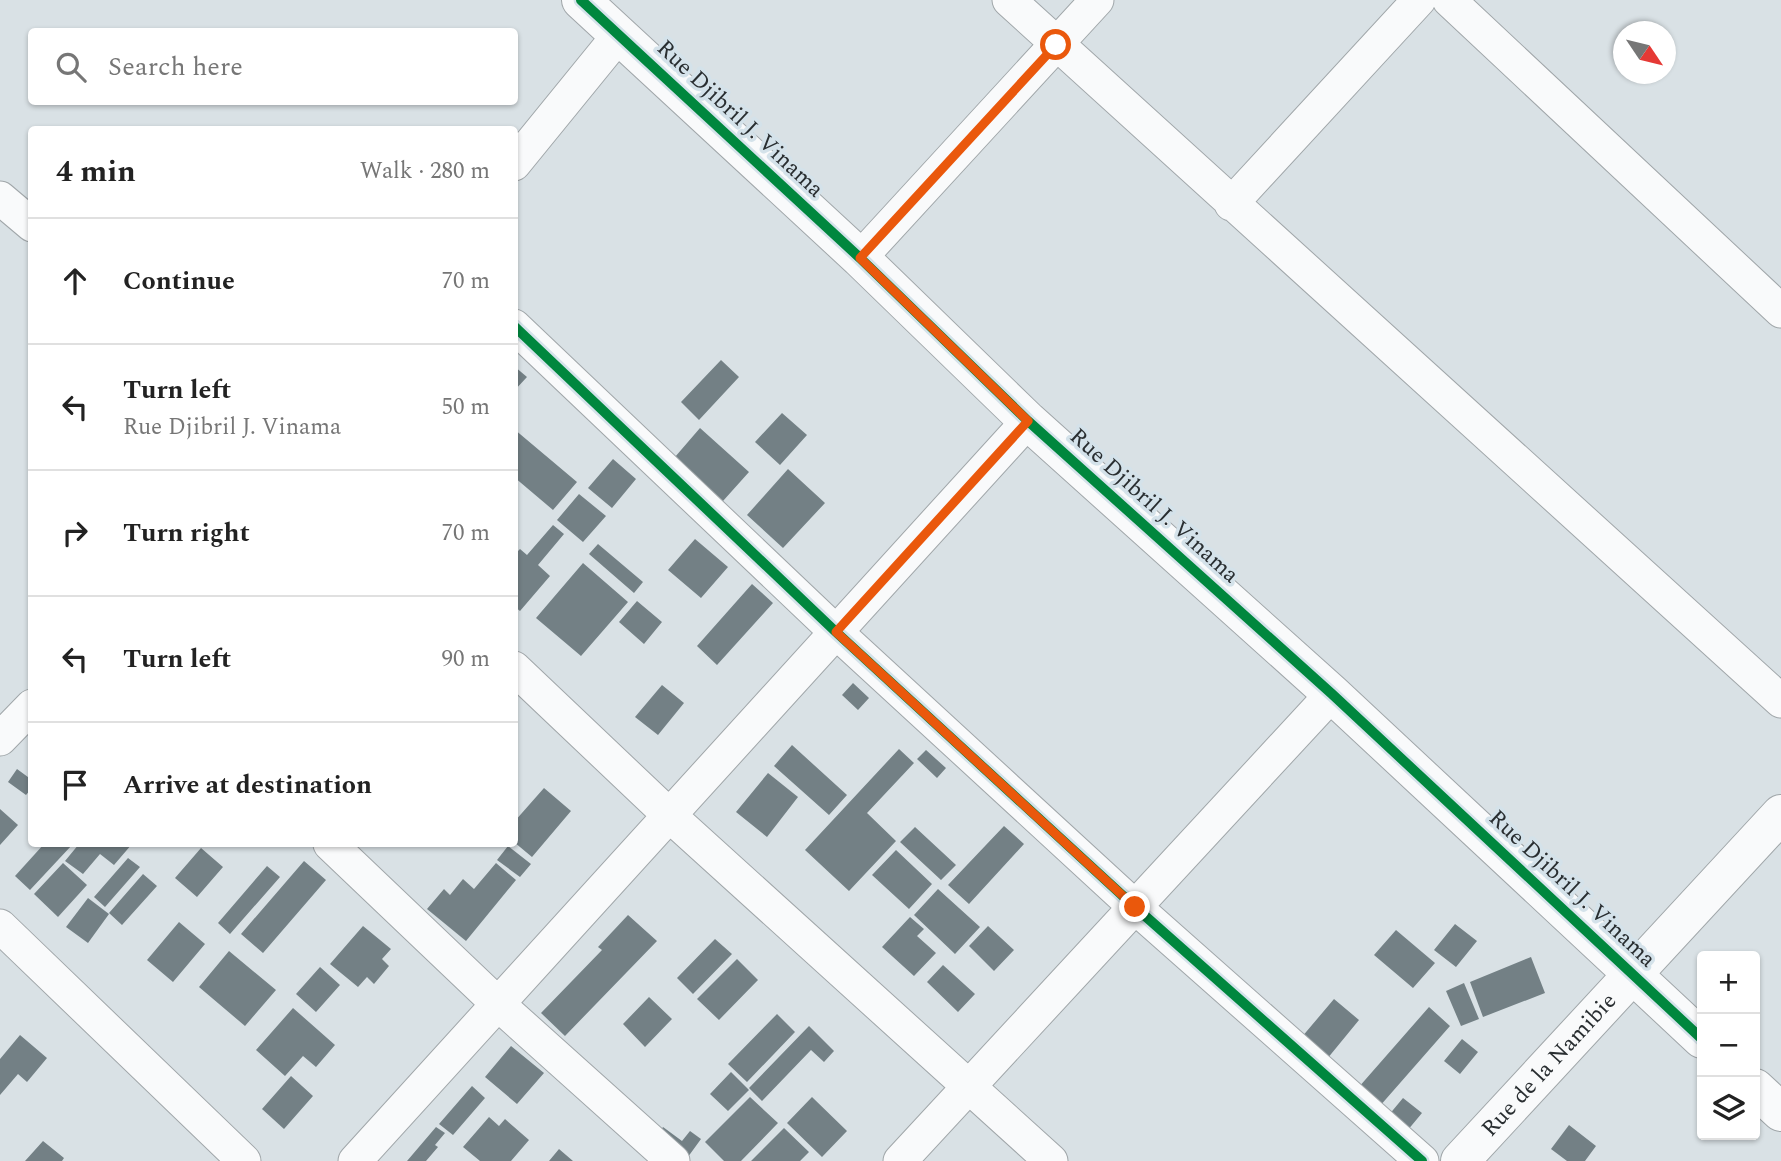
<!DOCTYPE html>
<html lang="en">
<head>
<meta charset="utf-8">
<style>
	:root { --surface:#fff; --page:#f6f6f6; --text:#222; --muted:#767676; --line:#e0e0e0 }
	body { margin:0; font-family:Spectral,serif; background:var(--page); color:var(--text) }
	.controls { position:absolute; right:21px; bottom:21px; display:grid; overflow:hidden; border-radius:7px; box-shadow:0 2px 5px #0004 }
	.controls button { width:63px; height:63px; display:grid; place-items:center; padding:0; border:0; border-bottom:2px solid var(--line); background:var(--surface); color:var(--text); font:35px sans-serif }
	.compass { position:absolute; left:1613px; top:21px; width:63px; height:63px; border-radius:50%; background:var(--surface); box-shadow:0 2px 5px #0004; rotate:125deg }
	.stop { position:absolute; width:21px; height:21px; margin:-16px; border:5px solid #ea580c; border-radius:50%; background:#fff }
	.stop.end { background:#ea580c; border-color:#fff; box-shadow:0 2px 7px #0008 }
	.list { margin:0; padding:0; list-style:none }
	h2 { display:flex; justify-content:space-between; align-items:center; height:91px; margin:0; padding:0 28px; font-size:30px }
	h2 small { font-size:23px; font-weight:400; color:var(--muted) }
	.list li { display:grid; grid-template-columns:46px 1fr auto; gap:21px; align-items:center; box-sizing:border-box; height:126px; padding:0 28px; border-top:2px solid var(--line) }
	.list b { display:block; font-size:26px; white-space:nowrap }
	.list p { margin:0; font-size:23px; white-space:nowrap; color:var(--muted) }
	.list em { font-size:23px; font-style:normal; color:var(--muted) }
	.icon { flex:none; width:38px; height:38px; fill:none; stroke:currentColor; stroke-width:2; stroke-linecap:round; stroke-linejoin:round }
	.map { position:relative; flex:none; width:1781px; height:1161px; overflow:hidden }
	.search { position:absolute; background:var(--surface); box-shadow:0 2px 5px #0004; left:28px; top:28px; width:490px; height:77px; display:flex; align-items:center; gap:18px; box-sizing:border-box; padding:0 24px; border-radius:7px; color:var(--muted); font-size:26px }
	.panel { position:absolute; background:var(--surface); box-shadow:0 2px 5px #0004; left:28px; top:126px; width:490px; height:721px; border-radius:7px }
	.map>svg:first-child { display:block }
</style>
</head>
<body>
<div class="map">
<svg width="1781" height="1161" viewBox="0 0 1781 1161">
	<rect width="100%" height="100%" fill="#d9e1e5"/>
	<!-- building -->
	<path fill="#738085" d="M721,360L739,377L699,420L681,402Z
		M514,366L527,377L514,391Z
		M782,413L807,435L780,465L755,442Z
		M700,428L749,472L723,501L675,457Z
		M514,429L577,482L553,510L514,477Z
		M613,459L636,479L612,508L588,488Z
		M788,469L825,503L783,548L747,515Z
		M579,494L606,516L583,542L557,520Z
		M553,525L564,534L538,565L550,576L520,611L514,606V555L520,549L527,555Z
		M695,539L728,567L701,598L668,570Z
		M598,544L643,582L634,593L589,554Z
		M583,563L628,602L581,656L536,618Z
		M752,584L773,603L717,665L697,646Z
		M637,601L662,622L644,644L619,622Z
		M853,683L869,698L858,710L842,695Z
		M662,685L684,703L658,735L635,717Z
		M792,745L847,795L829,815L774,766Z
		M899,749L914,763L867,813L896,841L849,891L805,850Z
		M926,750L946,768L937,778L917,759Z
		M17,769L32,780V788L26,795L8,782Z
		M768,773L798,797L767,837L736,812Z
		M544,788L571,811L532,857L514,842V822Z
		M0,809L18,825L0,845Z
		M1004,826L1024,844L969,904L948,885Z
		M915,827L956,865L941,880L900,842Z
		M44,844L72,845L30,890L15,876Z
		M79,844H132L114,865L100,854L83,874L65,861Z
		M508,846L531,864L520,877L497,860Z
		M201,848L223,867L197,897L175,878Z
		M896,850L932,884L909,909L872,875Z
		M128,858L140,867L105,907L94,897Z
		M304,861L326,880L263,953L241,934Z
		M63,863L87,885L58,917L34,894Z
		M496,863L516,880L466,941L427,909L444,889L450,895L463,879L474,889Z
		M267,866L280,877L230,934L218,923Z
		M143,874L157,886L122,925L109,913Z
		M938,889L980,927L955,954L914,915Z
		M88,898L109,914L88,943L66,927Z
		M628,915L657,941L565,1036L541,1013L602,950L598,947Z
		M910,917L924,929L917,936L936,953L914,976L882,947Z
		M179,922L205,944L173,982L147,960Z
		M1455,924L1477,941L1456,967L1434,950Z
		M363,926L391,949L382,959L389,966L374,984L367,977L358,987L330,964Z
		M988,926L1014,950L994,971L969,946Z
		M1396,930L1435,963L1413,988L1374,955Z
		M715,939L732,954L693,994L677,978Z
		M229,951L276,990L245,1026L199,987Z
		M1531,957L1545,993L1483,1017L1470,982Z
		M737,959L758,980L719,1020L697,999Z
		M943,965L975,994L958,1012L927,982Z
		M320,967L340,985L316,1012L296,994Z
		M1464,983L1479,1019L1461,1026L1446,991Z
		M649,997L672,1019L645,1047L623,1024Z
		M1334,999L1359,1020L1327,1059L1301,1038Z
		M1429,1007L1450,1026L1379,1107L1358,1088Z
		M293,1008L335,1045L316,1067L303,1056L285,1076L256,1050Z
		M777,1014L795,1032L747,1082L728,1064Z
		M809,1026L834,1051L824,1062L811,1050L762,1101L749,1088Z
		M20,1035L47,1058L27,1082L18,1074L0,1095V1059Z
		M1462,1039L1478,1052L1460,1074L1444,1061Z
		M511,1046L544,1073L517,1104L485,1077Z
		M731,1072L749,1090L728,1111L710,1094Z
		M291,1076L313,1096L284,1129L262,1109Z
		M472,1086L485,1098L453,1135L439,1124Z
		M750,1097L778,1123L741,1161H724L705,1142Z
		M812,1097L847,1131L822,1157L787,1123Z
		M1403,1098L1422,1113L1407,1131L1388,1116Z
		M489,1117L499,1126L505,1119L529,1140L511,1161H480L463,1147Z
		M1569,1125L1596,1146L1585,1161H1567L1551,1149Z
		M436,1127L445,1133L435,1145L438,1147L426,1161H407Z
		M663,1127L682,1141L690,1131L701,1139L685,1161L654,1141Z
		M784,1128L809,1152L800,1161H751Z
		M43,1141L64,1158L62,1161H25Z
		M559,1149L573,1161H549Z"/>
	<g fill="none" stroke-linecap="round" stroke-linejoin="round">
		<defs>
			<path id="minor" d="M1009,0L1781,701
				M1449,0L1781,311
				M514,164L619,35
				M0,198L32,225
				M1231,204L1419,0
				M860,258L1097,0
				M514,326L836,632L1135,907L1422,1161
				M514,668L669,815L1051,1161
				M0,739L32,706
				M330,844L498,1004L673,1161
				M0,926L244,1161
				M355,1161L1028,421
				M900,1161L1332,694"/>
			<g id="tertiary">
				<path d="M581,0L860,258L1028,421L1332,694L1702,1039"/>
				<path d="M1755,1088L1781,1112"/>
				<path id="s1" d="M1460,1161L1781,814"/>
			</g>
		</defs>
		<!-- minor casing -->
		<use href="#minor" stroke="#a0a6a9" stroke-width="35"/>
		<!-- tertiary casing -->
		<use href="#tertiary" stroke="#a0a6a9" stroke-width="40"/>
		<!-- minor -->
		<use href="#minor" stroke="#f9fafb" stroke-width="33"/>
		<!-- tertiary -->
		<use href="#tertiary" stroke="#f9fafb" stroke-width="38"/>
		<defs>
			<path id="cycleway" d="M581,0L860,258L1028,421L1332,694L1702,1039
				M514,326L836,632L1135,907L1422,1161"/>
		</defs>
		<!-- cycleway casing -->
		<use href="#cycleway" stroke="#d4e2ea" stroke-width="15"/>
		<!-- cycleway -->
		<use href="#cycleway" stroke="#00873e" stroke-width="10"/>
	</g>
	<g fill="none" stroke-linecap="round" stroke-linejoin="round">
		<!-- route -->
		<path stroke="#ea580c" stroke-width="9" d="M1056,45L860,258L1028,421L836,632L1135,907"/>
	</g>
	<g text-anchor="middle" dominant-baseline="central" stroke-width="7" stroke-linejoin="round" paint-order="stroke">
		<!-- street labels -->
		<g font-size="23" fill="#292e31" stroke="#d4e2ea">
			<text transform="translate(740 119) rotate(43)">Rue Djibril J. Vinama</text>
			<text transform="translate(1154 506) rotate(42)">Rue Djibril J. Vinama</text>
			<text transform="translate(1572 889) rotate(43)">Rue Djibril J. Vinama</text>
			<text stroke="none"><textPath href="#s1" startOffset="131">Rue de la Namibie</textPath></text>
		</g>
	</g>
</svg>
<div class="controls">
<button>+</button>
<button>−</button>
<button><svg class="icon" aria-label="layers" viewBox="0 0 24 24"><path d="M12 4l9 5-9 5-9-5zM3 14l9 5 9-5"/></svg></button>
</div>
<svg class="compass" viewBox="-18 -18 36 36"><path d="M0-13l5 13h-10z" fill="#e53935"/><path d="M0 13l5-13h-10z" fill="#767676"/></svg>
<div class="stop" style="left:1056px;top:45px"></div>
<div class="stop end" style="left:1135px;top:907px"></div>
<div class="search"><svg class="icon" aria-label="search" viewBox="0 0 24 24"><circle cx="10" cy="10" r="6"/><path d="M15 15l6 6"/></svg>Search here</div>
<section class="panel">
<h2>4 min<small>Walk · 280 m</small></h2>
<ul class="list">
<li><svg class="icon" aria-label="ahead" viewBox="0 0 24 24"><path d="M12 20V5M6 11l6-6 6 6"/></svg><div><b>Continue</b></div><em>70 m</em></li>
<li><svg class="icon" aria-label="left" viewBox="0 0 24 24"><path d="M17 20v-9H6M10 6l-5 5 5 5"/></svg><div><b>Turn left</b><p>Rue Djibril J. Vinama</p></div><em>50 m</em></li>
<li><svg class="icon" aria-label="right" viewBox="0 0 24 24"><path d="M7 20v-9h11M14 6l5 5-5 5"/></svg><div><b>Turn right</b></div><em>70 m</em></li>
<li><svg class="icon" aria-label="left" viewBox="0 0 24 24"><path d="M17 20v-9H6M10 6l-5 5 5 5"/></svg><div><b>Turn left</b></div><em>90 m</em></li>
<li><svg class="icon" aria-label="arrive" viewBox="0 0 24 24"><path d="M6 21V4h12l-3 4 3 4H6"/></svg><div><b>Arrive at destination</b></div></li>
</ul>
</section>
</div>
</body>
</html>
